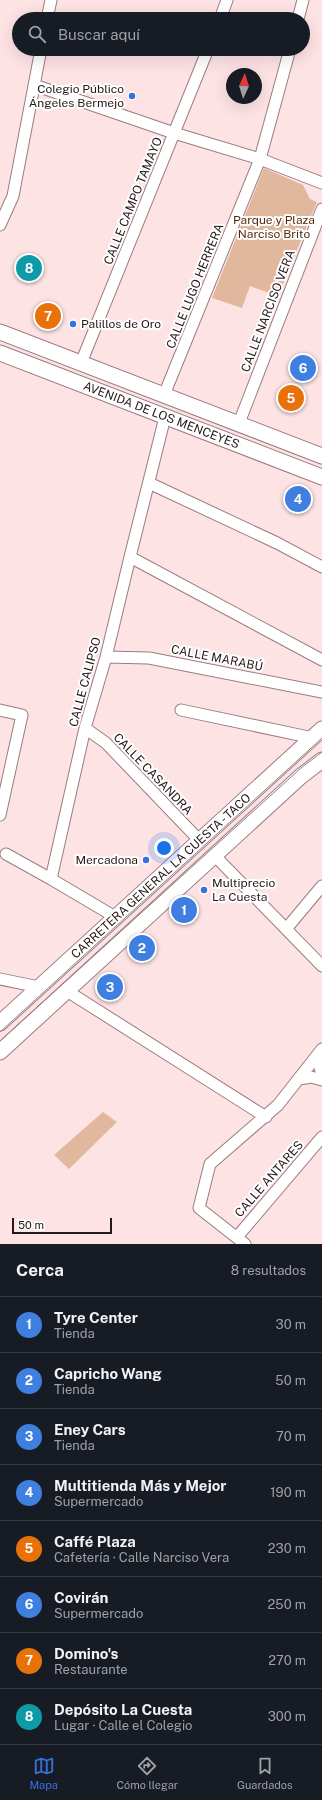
<!DOCTYPE html>
<html lang="es">
<head>
<meta charset="utf-8">
<style>
	:root { --surface:#171b24; --page:#242831; --text:#f1f3f6; --muted:#9ea1a6; --line:#363941; --accent:#3771e0 }
	body { margin:0; font-family:"Public Sans",sans-serif; background:var(--page); color:var(--text) }
	.compass { position:absolute; left:226px; top:68px; width:36px; height:36px; border-radius:50%; background:var(--surface); box-shadow:0 4px 16px #0002; rotate:4deg }
	.scale { position:absolute; left:12px; bottom:10px; width:100px; box-sizing:border-box; padding-left:4px; border:2px solid #24181a; border-top:0; font-size:11px; line-height:14px; white-space:nowrap; color:#24181a; -webkit-text-stroke:3px #fff; paint-order:stroke }
	.you { position:absolute; left:164px; top:848px; width:14px; height:14px; margin:-10px; border:3px solid #fff; border-radius:50%; background:#1a73e8; box-shadow:0 0 0 6px #1a73e833 }
	.badge { display:grid; place-items:center; width:26px; height:26px; border-radius:50%; background:var(--accent); color:#fff; font-size:13px; font-weight:700 }
	.pin { position:absolute; translate:-50% -50%; border:2px solid #fff; box-shadow:0 1px 4px #0006 }
	.list { margin:0; padding:0; list-style:none }
	h2 { display:flex; justify-content:space-between; align-items:center; height:52px; margin:0; padding:0 16px; font-size:17px }
	h2 small { font-size:13px; font-weight:400; color:var(--muted) }
	.list li { display:grid; grid-template-columns:26px 1fr auto; gap:12px; align-items:center; box-sizing:border-box; height:56px; padding:0 16px; border-top:1px solid var(--line) }
	.list b { display:block; font-size:15px; white-space:nowrap }
	.list p { margin:0; font-size:13px; white-space:nowrap; color:var(--muted) }
	.list em { font-size:13px; font-style:normal; color:var(--muted) }
	.icon { flex:none; width:22px; height:22px; fill:none; stroke:currentColor; stroke-width:2; stroke-linecap:round; stroke-linejoin:round }
	.map { position:relative; flex:none; width:322px; height:1244px; overflow:hidden }
	.search { position:absolute; background:var(--surface); box-shadow:0 4px 16px #0002; left:12px; right:12px; top:12px; height:44px; display:flex; align-items:center; gap:10px; box-sizing:border-box; padding:0 14px; border-radius:22px; color:var(--muted); font-size:15px }
	.sheet { height:500px; background:var(--surface) }
	nav { display:flex; justify-content:space-around; align-items:center; box-sizing:border-box; height:56px; border-top:1px solid var(--line); background:var(--surface); font-size:11px; color:var(--muted) }
	nav a { display:grid; justify-items:center; gap:2px }
	nav .on { color:var(--accent) }
	.map>svg:first-child { display:block }
</style>
</head>
<body>
<div class="map">
<svg width="322" height="1244" viewBox="0 0 322 1244">
	<rect width="100%" height="100%" fill="#fee3e5"/>
	<!-- green -->
	<path fill="#e1b89e" d="M264,168L303,185L310,199L317,202L278,296L250,286L242,308L212,298Z
		M103,1112L117,1122L69,1169L54,1155Z"/>
	<g fill="none" stroke-linecap="round" stroke-linejoin="round">
		<defs>
			<path id="minor" d="M47,19L51,0
				M220,19L227,0
				M298,19L303,0
				M34,85L174,133L260,159L322,183
				M0,225L13,196L41,49
				M81,363L208,49
				M164,395L260,159L290,49
				M239,423L322,209
				M149,483L277,543L322,567
				M130,557L322,660
				M106,657L149,658L322,692
				M0,710L22,715L0,815
				M181,710L313,738
				M85,728L106,743L200,841
				M6,854L51,879
				M215,856L322,966
				M117,918L51,879L85,728L106,657L130,557L165,417
				M286,929L322,886
				M0,979L39,987
				M67,991L266,1117
				M321,1050L320,1068L322,1073
				M299,1079L311,1077L322,1080
				M237,1237L322,1137
				M245,1244L199,1208L210,1164L278,1105L322,1049"/>
			<g id="secondary">
				<path d="M0,332L322,456"/>
				<path id="s1" d="M0,353L322,477"/>
				<path id="s2" d="M0,1023L322,729"/>
				<path d="M0,1052L300,777L322,760"/>
			</g>
		</defs>
		<!-- minor casing -->
		<use href="#minor" stroke="#9a7c7f" stroke-width="13"/>
		<!-- secondary casing -->
		<use href="#secondary" stroke="#9a7c7f" stroke-width="17"/>
		<!-- minor -->
		<use href="#minor" stroke="#fff" stroke-width="11"/>
		<!-- secondary -->
		<use href="#secondary" stroke="#fff" stroke-width="15"/>
		<!-- tram -->
		<path stroke="#927f81" stroke-width="1" d="M0,1032L322,738
			M0,1041L301,768L322,752"/>
	</g>
	<!-- markers -->
	<g fill="#3771e0" stroke="#fff" stroke-width="1.5">
		<circle cx="132" cy="96" r="4"/>
		<circle cx="73" cy="324" r="4"/>
		<circle cx="146" cy="860" r="4"/>
		<circle cx="204" cy="890" r="4"/>
	</g>
	<g text-anchor="middle" dominant-baseline="central" stroke-width="4" stroke-linejoin="round" paint-order="stroke">
		<!-- poi labels -->
		<g font-size="12" fill="#24181a" stroke="#fff" text-anchor="end">
			<text x="124" y="89">Colegio Público<tspan x="124" dy="14">Ángeles Bermejo</tspan></text>
			<text x="81" y="324" text-anchor="start">Palillos de Oro</text>
			<text x="138" y="860">Mercadona</text>
			<text x="212" y="883" text-anchor="start">Multiprecio<tspan x="212" dy="14">La Cuesta</tspan></text>
		</g>
		<!-- street labels -->
		<g font-size="12" fill="#24181a" stroke="#fff">
			<text transform="translate(133 201) rotate(-68)">CALLE CAMPO TAMAYO</text>
			<text transform="translate(195 286) rotate(-68)">CALLE LUGO HERRERA</text>
			<text transform="translate(268 311) rotate(-69)">CALLE NARCISO VERA</text>
			<text stroke="none"><textPath href="#s1" startOffset="173">AVENIDA DE LOS MENCEYES</textPath></text>
			<text transform="translate(217 658) rotate(11)">CALLE MARABÚ</text>
			<text transform="translate(85 682) rotate(-75)">CALLE CALIPSO</text>
			<text transform="translate(153 774) rotate(46)">CALLE CASANDRA</text>
			<text stroke="none"><textPath href="#s2" startOffset="218">CARRETERA GENERAL LA CUESTA - TACO</textPath></text>
			<text transform="translate(269 1179) rotate(-49)">CALLE ANTARES</text>
		</g>
		<!-- park labels -->
		<g font-size="12" fill="#512b0e" stroke="#fff">
			<text x="274" y="220">Parque y Plaza<tspan x="274" dy="14">Narciso Brito</tspan></text>
		</g>
	</g>
</svg>
<svg class="compass" viewBox="-18 -18 36 36"><path d="M0-13l5 13h-10z" fill="#e53935"/><path d="M0 13l5-13h-10z" fill="#9ea1a6"/></svg>
<div class="scale">50 m</div>
<div class="you"></div>
<div class="pin badge" style="left:184px;top:910px;background:#3f7fe0">1</div>
<div class="pin badge" style="left:142px;top:948px;background:#3f7fe0">2</div>
<div class="pin badge" style="left:110px;top:987px;background:#3f7fe0">3</div>
<div class="pin badge" style="left:298px;top:499px;background:#3f7fe0">4</div>
<div class="pin badge" style="left:291px;top:398px;background:#e8710a">5</div>
<div class="pin badge" style="left:303px;top:368px;background:#3f7fe0">6</div>
<div class="pin badge" style="left:48px;top:316px;background:#e8710a">7</div>
<div class="pin badge" style="left:29px;top:268px;background:#0f9aa8">8</div>
<div class="search"><svg class="icon" aria-label="search" viewBox="0 0 24 24"><circle cx="10" cy="10" r="6"/><path d="M15 15l6 6"/></svg>Buscar aquí</div>
</div>
<section class="sheet">
<h2>Cerca<small>8 resultados</small></h2>
<ul class="list">
<li><span class="badge" style="background:#3f7fe0">1</span><div><b>Tyre Center</b><p>Tienda</p></div><em>30 m</em></li>
<li><span class="badge" style="background:#3f7fe0">2</span><div><b>Capricho Wang</b><p>Tienda</p></div><em>50 m</em></li>
<li><span class="badge" style="background:#3f7fe0">3</span><div><b>Eney Cars</b><p>Tienda</p></div><em>70 m</em></li>
<li><span class="badge" style="background:#3f7fe0">4</span><div><b>Multitienda Más y Mejor</b><p>Supermercado</p></div><em>190 m</em></li>
<li><span class="badge" style="background:#e8710a">5</span><div><b>Caffé Plaza</b><p>Cafetería · Calle Narciso Vera</p></div><em>230 m</em></li>
<li><span class="badge" style="background:#3f7fe0">6</span><div><b>Covirán</b><p>Supermercado</p></div><em>250 m</em></li>
<li><span class="badge" style="background:#e8710a">7</span><div><b>Domino's</b><p>Restaurante</p></div><em>270 m</em></li>
<li><span class="badge" style="background:#0f9aa8">8</span><div><b>Depósito La Cuesta</b><p>Lugar · Calle el Colegio</p></div><em>300 m</em></li>
</ul>
</section>
<nav>
<a class="on"><svg class="icon" aria-label="map" viewBox="0 0 24 24"><path d="M3 6l6-2 6 2 6-2v14l-6 2-6-2-6 2zM9 4v14M15 6v14"/></svg>Mapa</a>
<a><svg class="icon" aria-label="directions" viewBox="0 0 24 24"><path d="M12 3l9 9-9 9-9-9zM9 14v-3h6M13 9l2 2-2 2"/></svg>Cómo llegar</a>
<a><svg class="icon" aria-label="saved" viewBox="0 0 24 24"><path d="M7 4h10v16l-5-4-5 4z"/></svg>Guardados</a>
</nav>
</body>
</html>
